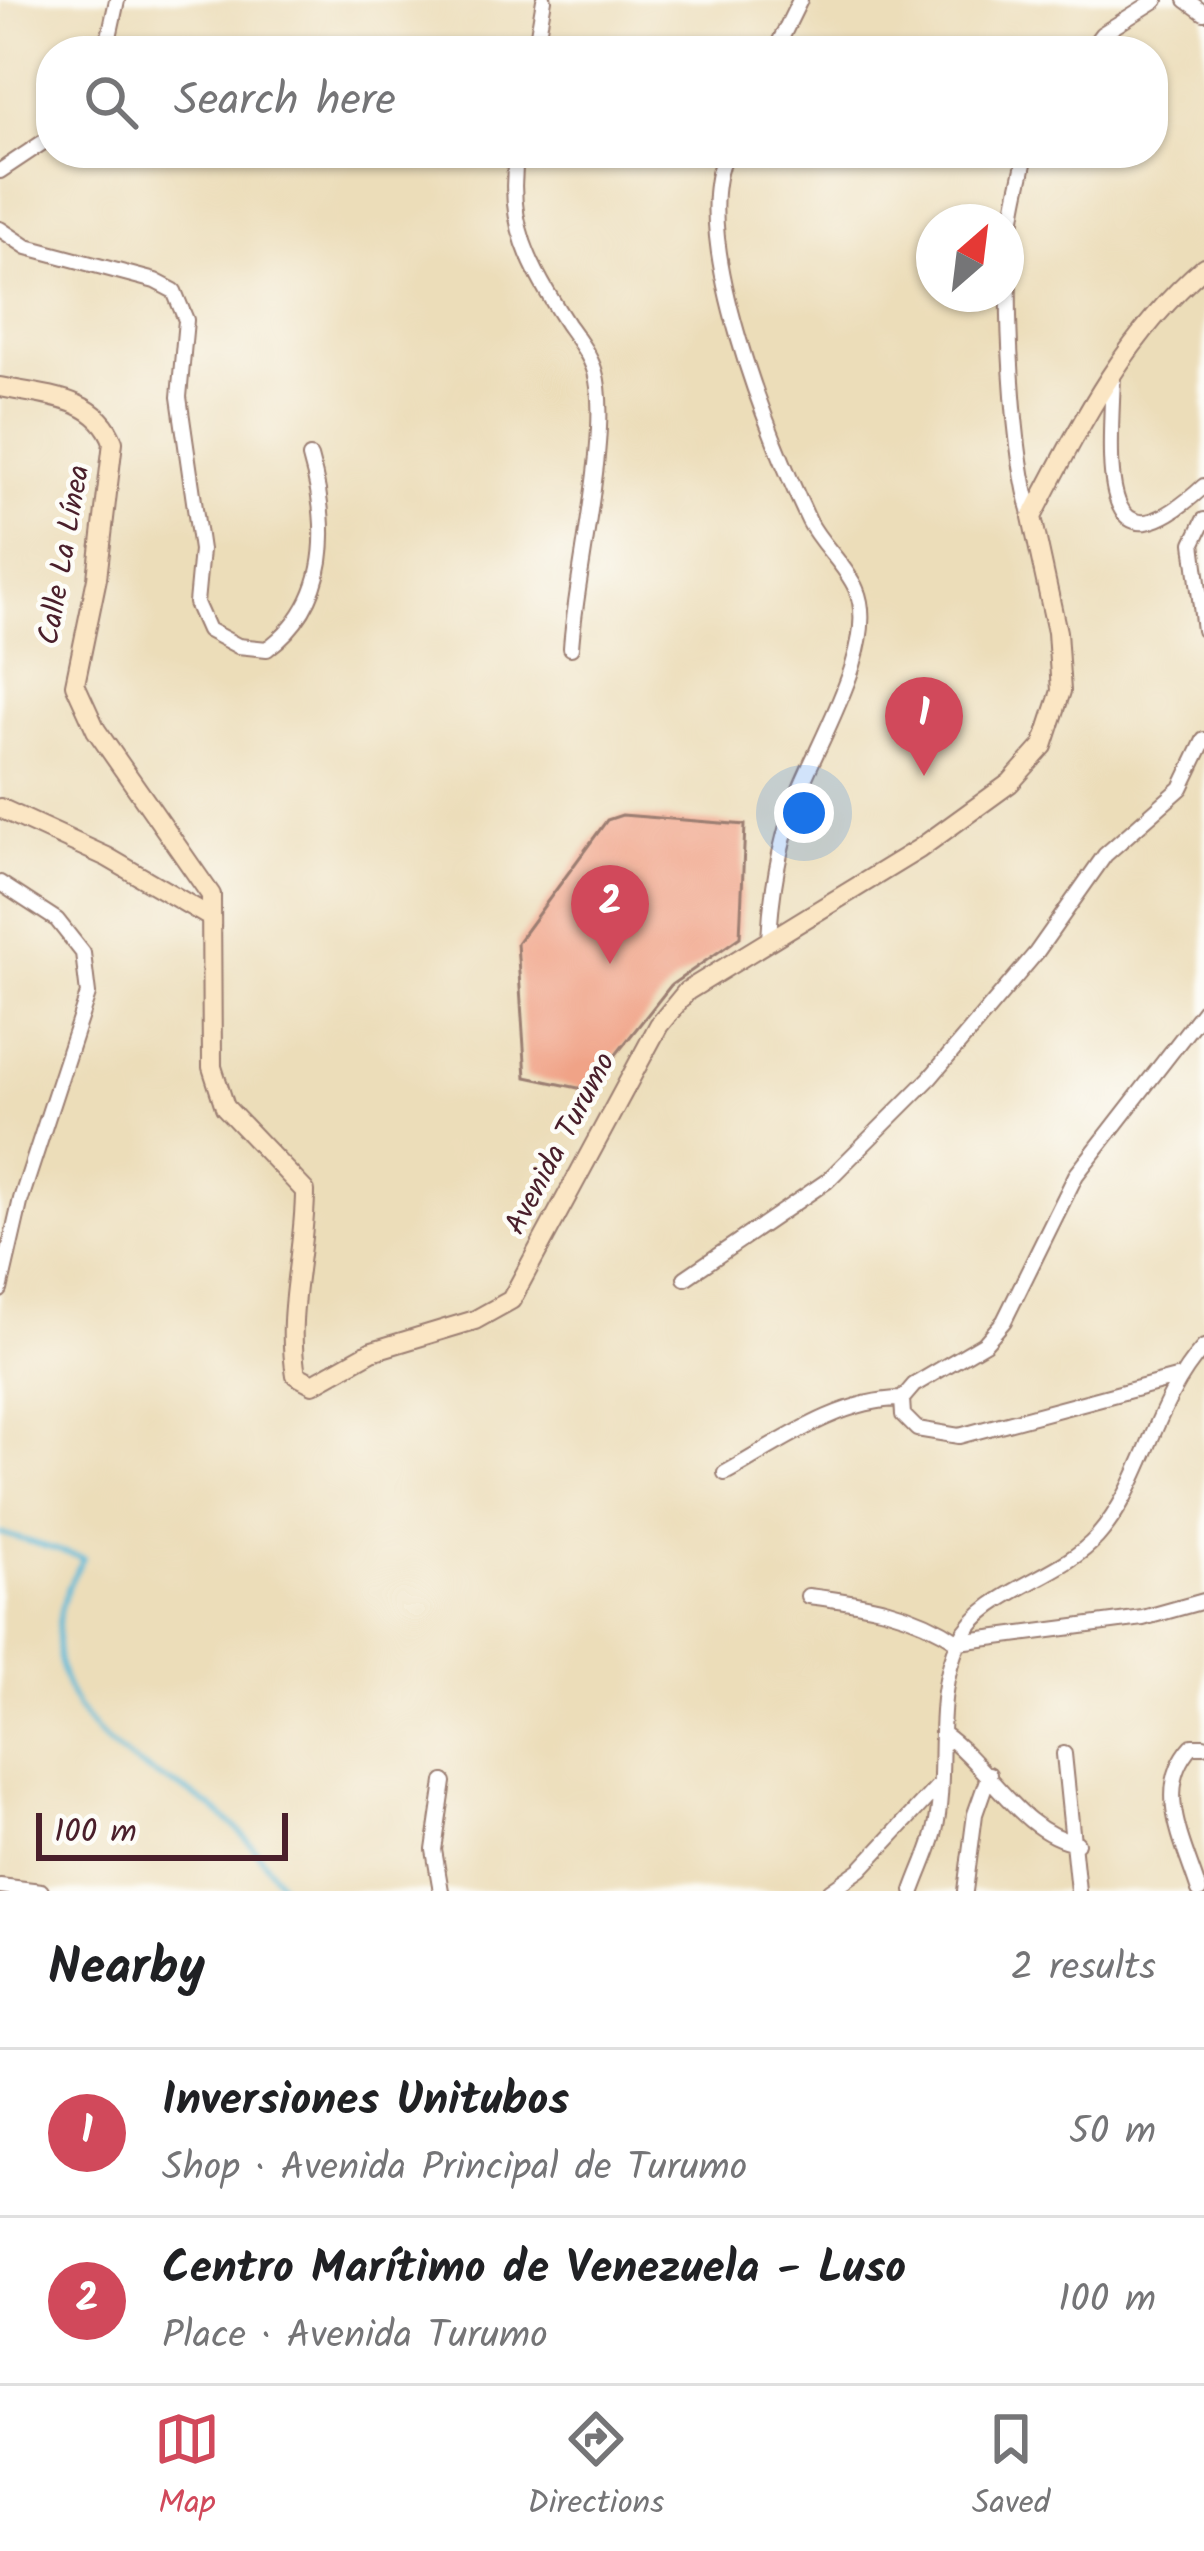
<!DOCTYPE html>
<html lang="en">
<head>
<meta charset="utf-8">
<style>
	:root { --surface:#fff; --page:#f6f6f6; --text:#202124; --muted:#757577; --line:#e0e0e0; --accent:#d1495b }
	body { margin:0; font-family:Kalam,sans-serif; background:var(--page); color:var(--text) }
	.compass { position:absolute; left:916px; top:204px; width:108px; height:108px; border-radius:50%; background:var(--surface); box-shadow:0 3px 9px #0004; rotate:28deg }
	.scale { position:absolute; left:36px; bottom:30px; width:252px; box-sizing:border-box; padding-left:12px; border:6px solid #4a1f2b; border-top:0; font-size:33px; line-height:42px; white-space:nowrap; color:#4a1f2b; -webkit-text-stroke:9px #fdfcf7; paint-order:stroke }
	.you { position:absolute; left:804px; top:813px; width:42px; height:42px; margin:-30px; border:9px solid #fff; border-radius:50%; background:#1a73e8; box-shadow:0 0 0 18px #1a73e833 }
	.badge { display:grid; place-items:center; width:78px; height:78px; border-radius:50%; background:var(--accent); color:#fff; font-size:39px; font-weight:700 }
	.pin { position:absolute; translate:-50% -99px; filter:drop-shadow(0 3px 6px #0008) }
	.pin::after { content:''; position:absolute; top:63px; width:42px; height:36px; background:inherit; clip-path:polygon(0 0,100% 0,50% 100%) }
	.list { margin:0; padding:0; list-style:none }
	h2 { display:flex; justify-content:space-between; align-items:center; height:156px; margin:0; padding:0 48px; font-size:51px }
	h2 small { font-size:39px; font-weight:400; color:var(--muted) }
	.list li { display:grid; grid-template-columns:78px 1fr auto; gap:36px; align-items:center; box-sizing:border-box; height:168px; padding:0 48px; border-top:3px solid var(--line) }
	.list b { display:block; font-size:45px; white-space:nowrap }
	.list p { margin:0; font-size:39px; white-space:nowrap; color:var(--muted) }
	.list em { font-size:39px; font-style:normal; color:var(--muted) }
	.icon { flex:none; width:66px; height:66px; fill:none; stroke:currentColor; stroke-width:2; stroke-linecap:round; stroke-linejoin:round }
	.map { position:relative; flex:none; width:1204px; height:1891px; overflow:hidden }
	.search { position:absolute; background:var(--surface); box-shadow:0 3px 9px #0004; left:36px; right:36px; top:36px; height:132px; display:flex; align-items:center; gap:30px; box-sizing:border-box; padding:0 42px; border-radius:48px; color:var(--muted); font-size:45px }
	.sheet { height:492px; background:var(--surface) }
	nav { display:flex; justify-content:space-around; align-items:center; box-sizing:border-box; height:168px; border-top:3px solid var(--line); background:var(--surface); font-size:33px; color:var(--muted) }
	nav a { display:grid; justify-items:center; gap:6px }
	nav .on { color:var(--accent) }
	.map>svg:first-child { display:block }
</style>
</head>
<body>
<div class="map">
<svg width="1204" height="1891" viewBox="0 0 1204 1891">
	<rect width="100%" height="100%" fill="#fdfcf7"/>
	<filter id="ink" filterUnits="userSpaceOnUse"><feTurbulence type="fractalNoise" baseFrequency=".00833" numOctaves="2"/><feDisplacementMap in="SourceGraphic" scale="24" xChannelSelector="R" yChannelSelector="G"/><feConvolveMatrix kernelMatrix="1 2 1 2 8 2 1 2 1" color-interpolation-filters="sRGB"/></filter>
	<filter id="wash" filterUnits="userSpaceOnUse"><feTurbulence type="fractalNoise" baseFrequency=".004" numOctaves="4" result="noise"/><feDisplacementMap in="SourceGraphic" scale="48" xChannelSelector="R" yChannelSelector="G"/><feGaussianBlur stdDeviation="2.7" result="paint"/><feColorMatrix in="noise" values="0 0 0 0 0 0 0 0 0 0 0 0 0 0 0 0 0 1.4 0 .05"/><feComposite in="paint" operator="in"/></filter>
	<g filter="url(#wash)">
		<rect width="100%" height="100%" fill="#ecddb9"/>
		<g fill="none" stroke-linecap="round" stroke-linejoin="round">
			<!-- stream -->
			<path stroke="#5ab9d8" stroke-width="4.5" d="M0,1533L84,1558C39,1627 52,1698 118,1751C149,1776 189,1788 220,1814C247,1835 266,1864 286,1891"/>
		</g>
		<g id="blocks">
			<!-- building -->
			<path fill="#f0a387" d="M622,815L745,825L740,937L671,985L588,1090L526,1077L517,943L607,820Z"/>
		</g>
	</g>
	<g filter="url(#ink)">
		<use href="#blocks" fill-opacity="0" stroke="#9b7e72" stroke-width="3"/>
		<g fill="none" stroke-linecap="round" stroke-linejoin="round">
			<defs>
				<path id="street" d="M1186,0L1204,13
					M106,51L117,0
					M535,51L544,0
					M775,51L800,0
					M1089,51L1102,34L1156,0
					M517,153C505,222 530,267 567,324C577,338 590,355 595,372C612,428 575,579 571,648
					M726,153C686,234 771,441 809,521C821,545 845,564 856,589C881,645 813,749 794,804C779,847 771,895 769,940
					M1026,153C1022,177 1014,202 1012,227C1004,296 1012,453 1032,517
					M0,171L51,137
					M0,229L27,247L155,281L174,291L186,320L179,397L201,550L196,603L208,630L238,646L267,649C331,602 330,526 310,457
					M1113,372C1112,444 1091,590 1204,486
					M1204,520L1193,543L1204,630
					M0,883L57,920L83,953L88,994L21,1199L0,1290
					M685,1278L827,1181L930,1078L1036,953L1105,855L1181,788L1204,740
					M1176,1378L959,1436L917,1429L903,1415L902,1399L914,1385L985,1343L1004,1321L1076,1175L1204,1010
					M725,1473C779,1443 839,1399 902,1399
					M808,1596C865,1603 911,1610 959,1642L1143,1618L1204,1601
					M943,1734C988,1765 1021,1834 1077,1843
					M1064,1754L1078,1891
					M0,1886L41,1891
					M441,1891L434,1850L444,1782
					M830,1891L861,1869L937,1787
					M913,1891C920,1871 930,1851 935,1831C949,1771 931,1697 960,1640C986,1590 1059,1579 1097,1537C1145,1483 1152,1404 1204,1347
					M965,1891L975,1814L989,1774
					M1199,1891C1184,1843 1153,1789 1192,1746H1204"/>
				<path id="secondary" d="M0,387C43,396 97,396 113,442L97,578L75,684L96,730L211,895L212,1067L225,1107L305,1191C305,1255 285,1311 296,1375L313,1384L372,1351L475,1320L511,1300L659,1025L687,991L919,849L1010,783L1043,746L1061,691L1057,632L1032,517C1080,425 1124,336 1204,267
					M0,808L107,857L210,917"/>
			</defs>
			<!-- street casing -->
			<use href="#street" stroke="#9b7e72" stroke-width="18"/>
			<!-- secondary casing -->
			<use href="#secondary" stroke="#9b7e72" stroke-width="22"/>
			<!-- street -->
			<use href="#street" stroke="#fff" stroke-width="14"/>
			<!-- secondary -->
			<use href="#secondary" stroke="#fbe6c4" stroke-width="18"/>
		</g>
	</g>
	<g text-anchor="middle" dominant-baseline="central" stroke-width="9" stroke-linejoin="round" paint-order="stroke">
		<!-- street labels -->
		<g font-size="30" fill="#4a1f2b" stroke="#fdfcf7">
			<text transform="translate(65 555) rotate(-80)">Calle La Línea</text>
			<text transform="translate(561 1144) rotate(-62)">Avenida Turumo</text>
		</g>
	</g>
</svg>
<svg class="compass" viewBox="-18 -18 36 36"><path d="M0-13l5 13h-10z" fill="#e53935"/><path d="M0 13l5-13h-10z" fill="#757577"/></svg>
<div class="scale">100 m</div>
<div class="you"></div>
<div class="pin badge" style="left:924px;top:776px">1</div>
<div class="pin badge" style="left:610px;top:964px">2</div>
<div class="search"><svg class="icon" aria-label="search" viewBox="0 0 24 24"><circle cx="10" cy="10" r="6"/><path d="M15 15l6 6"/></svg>Search here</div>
</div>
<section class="sheet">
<h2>Nearby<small>2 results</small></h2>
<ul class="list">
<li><span class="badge">1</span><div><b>Inversiones Unitubos</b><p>Shop · Avenida Principal de Turumo</p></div><em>50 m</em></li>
<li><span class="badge">2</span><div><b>Centro Marítimo de Venezuela - Luso</b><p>Place · Avenida Turumo</p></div><em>100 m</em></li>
</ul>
</section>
<nav>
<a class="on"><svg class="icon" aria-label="map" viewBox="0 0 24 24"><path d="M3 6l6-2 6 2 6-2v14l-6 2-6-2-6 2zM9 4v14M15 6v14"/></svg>Map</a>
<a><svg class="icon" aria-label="directions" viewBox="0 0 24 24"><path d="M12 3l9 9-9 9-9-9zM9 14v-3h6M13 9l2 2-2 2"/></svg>Directions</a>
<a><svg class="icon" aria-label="saved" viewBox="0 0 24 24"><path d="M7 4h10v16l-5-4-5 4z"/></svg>Saved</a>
</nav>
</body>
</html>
